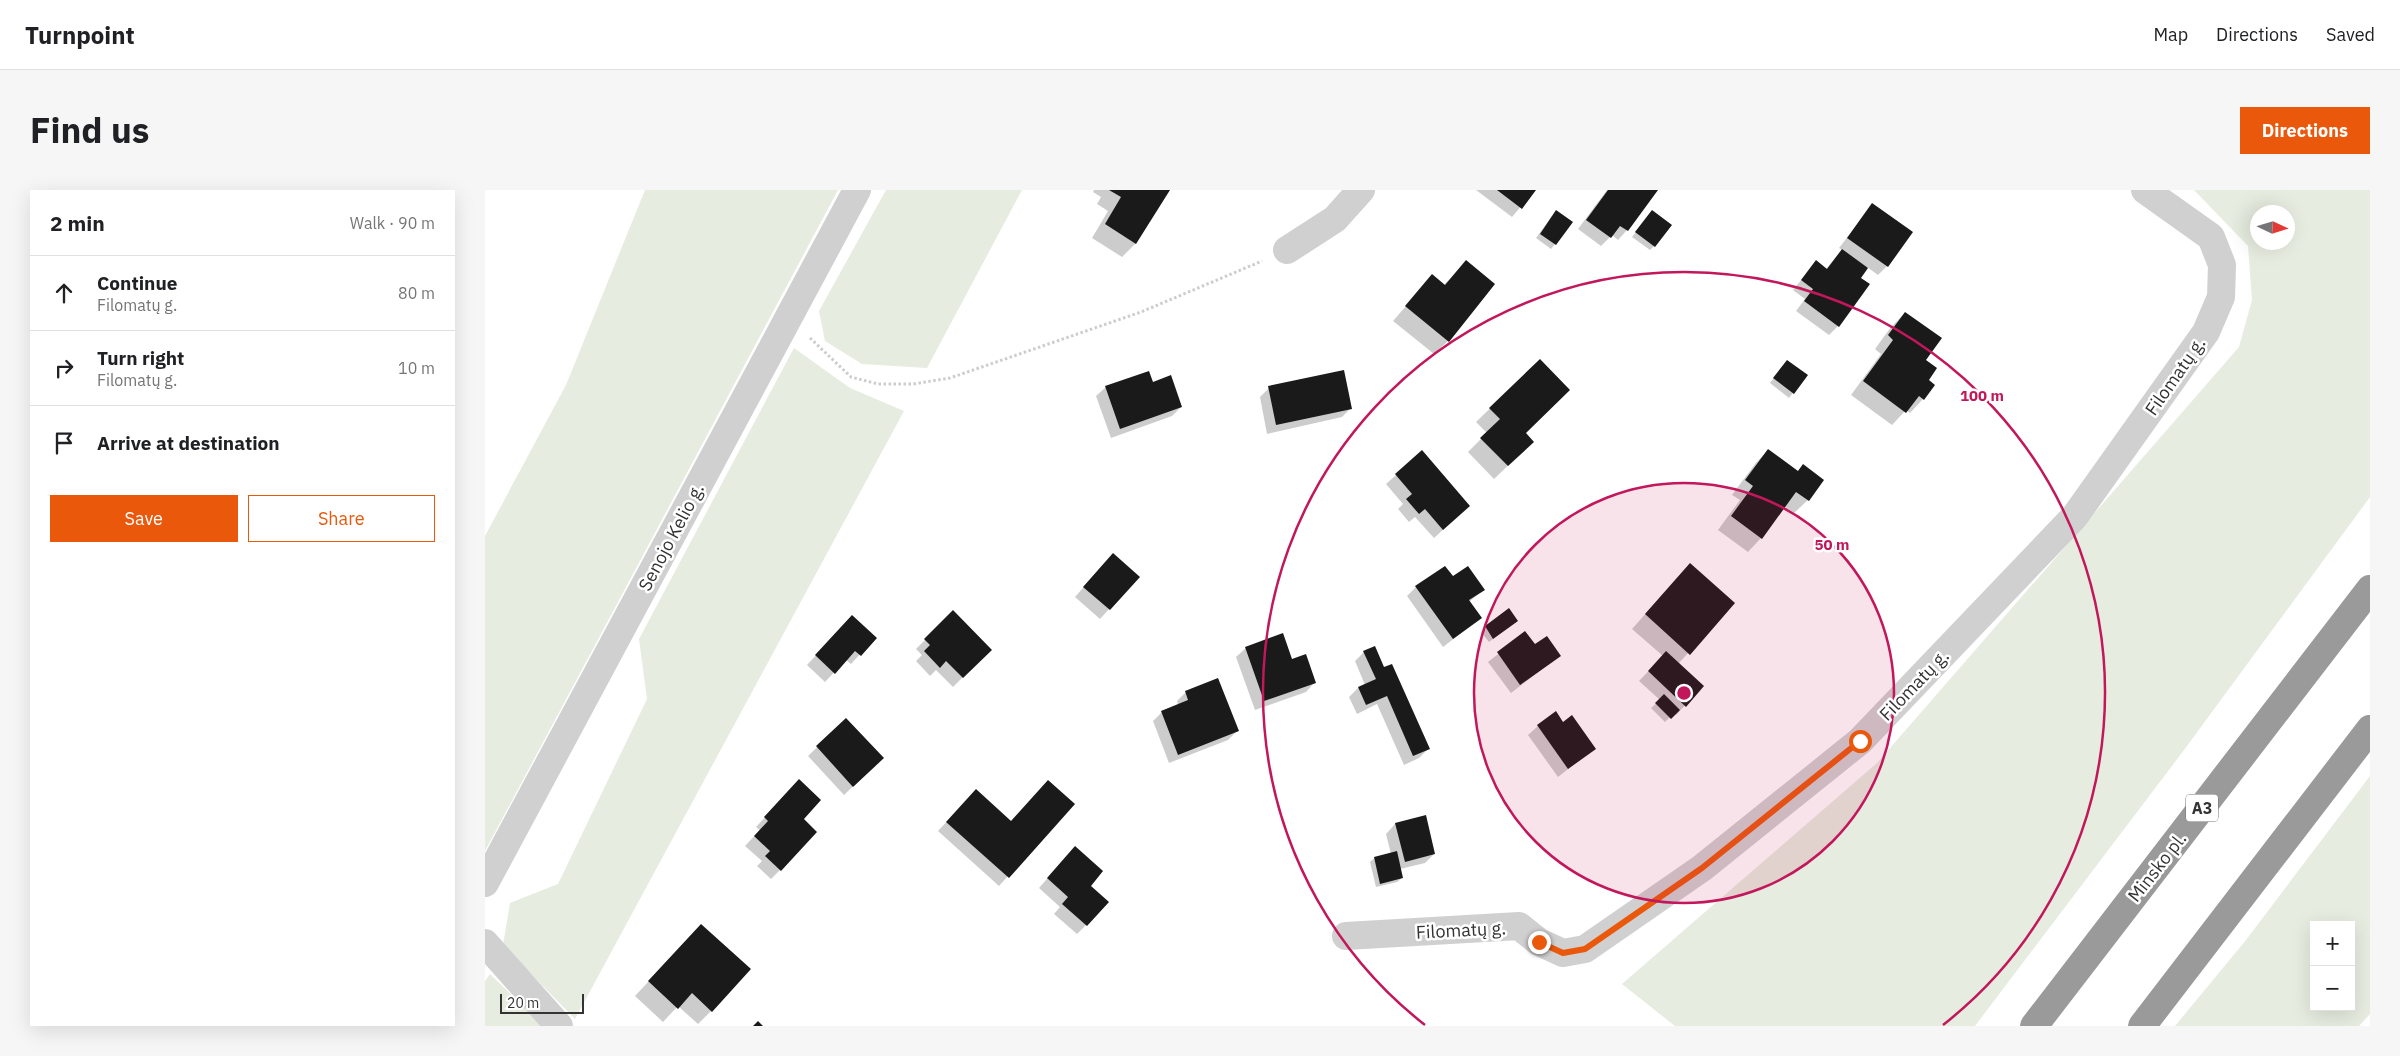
<!DOCTYPE html>
<html lang="en">
<head>
<meta charset="utf-8">
<style>
	:root { --surface:#fff; --page:#f6f6f6; --text:#202124; --muted:#757577; --line:#e0e0e0; --accent:#ea580c }
	body { margin:0; font-family:"IBM Plex Sans",sans-serif; background:var(--page); color:var(--text) }
	.controls { position:absolute; right:15px; bottom:15px; display:grid; overflow:hidden; border-radius:0px; box-shadow:0 5px 20px #0002 }
	.controls button { width:45px; height:45px; display:grid; place-items:center; padding:0; border:0; border-bottom:1px solid var(--line); background:var(--surface); color:var(--text); font:25px sans-serif }
	.compass { position:absolute; left:1765px; top:15px; width:45px; height:45px; border-radius:50%; background:var(--surface); box-shadow:0 5px 20px #0002; rotate:94deg }
	.scale { position:absolute; left:15px; bottom:12px; width:84px; box-sizing:border-box; padding-left:5px; border:2px solid #333; border-top:0; font-size:14px; line-height:18px; white-space:nowrap; color:#333; -webkit-text-stroke:4px #fff; paint-order:stroke }
	.stop { position:absolute; width:15px; height:15px; margin:-11px; border:4px solid #ea580c; border-radius:50%; background:#fff }
	.stop.end { background:#ea580c; border-color:#fff; box-shadow:0 1px 5px #0008 }
	.list { margin:0; padding:0; list-style:none }
	h2 { display:flex; justify-content:space-between; align-items:center; height:65px; margin:0; padding:0 20px; font-size:21px }
	h2 small { font-size:16px; font-weight:400; color:var(--muted) }
	.list li { display:grid; grid-template-columns:32px 1fr auto; gap:15px; align-items:center; box-sizing:border-box; height:75px; padding:0 20px; border-top:1px solid var(--line) }
	.list b { display:block; font-size:19px; white-space:nowrap }
	.list p { margin:0; font-size:16px; white-space:nowrap; color:var(--muted) }
	.list em { font-size:16px; font-style:normal; color:var(--muted) }
	.actions { display:flex; gap:10px; padding:15px 20px }
	.actions a { flex:1; padding:11px 0; border:1px solid var(--accent); border-radius:0px; text-align:center; font-size:18px; color:var(--accent) }
	.actions .main { background:var(--accent); color:#fff }
	.icon { flex:none; width:28px; height:28px; fill:none; stroke:currentColor; stroke-width:2; stroke-linecap:round; stroke-linejoin:round }
	.map { position:relative; flex:none; width:1885px; height:836px; overflow:hidden; border-radius:0px }
	header { display:flex; align-items:center; gap:30px; box-sizing:border-box; height:70px; padding:0 25px; background:var(--surface); border-bottom:1px solid var(--line) }
	header strong { font-size:24px }
	nav { display:flex; gap:28px; margin-inline-start:auto; font-size:18px }
	.intro { display:flex; align-items:center; justify-content:space-between; box-sizing:border-box; height:120px; padding:0 30px }
	h1 { margin:0; font-size:35px }
	.button { padding:12px 22px; border-radius:0px; background:var(--accent); color:#fff; font-size:18px; font-weight:700 }
	main { display:flex; gap:30px; padding:0 30px }
	aside { flex:1; background:var(--surface); border-radius:0px; box-shadow:0 5px 20px #0002 }
	.map>svg:first-child { display:block }
</style>
</head>
<body>
<header>
<strong>Turnpoint</strong>
<nav><a>Map</a><a>Directions</a><a>Saved</a></nav>
</header>
<div class="intro"><h1>Find us</h1><a class="button">Directions</a></div>
<main>
<aside>
<h2>2 min<small>Walk · 90 m</small></h2>
<ul class="list">
<li><svg class="icon" aria-label="ahead" viewBox="0 0 24 24"><path d="M12 20V5M6 11l6-6 6 6"/></svg><div><b>Continue</b><p>Filomatų g.</p></div><em>80 m</em></li>
<li><svg class="icon" aria-label="right" viewBox="0 0 24 24"><path d="M7 20v-9h11M14 6l5 5-5 5"/></svg><div><b>Turn right</b><p>Filomatų g.</p></div><em>10 m</em></li>
<li><svg class="icon" aria-label="arrive" viewBox="0 0 24 24"><path d="M6 21V4h12l-3 4 3 4H6"/></svg><div><b>Arrive at destination</b></div></li>
</ul>
<div class="actions"><a class="main">Save</a><a>Share</a></div>
</aside>
<div class="map">
<svg width="1885" height="836" viewBox="0 0 1885 836">
	<rect width="100%" height="100%" fill="#fff"/>
	<!-- green -->
	<path fill="#e6ecdf" fill-rule="evenodd" d="M160,0H353L0,661V346L81,195Z
		M401,0H537L442,178L377,174L340,151L334,121Z
		M1709,0H1885V307L1699,560L1490,836H1190L1137,794L1392,573L1754,157L1767,110L1763,56ZM1772,22H1802V52H1772Z
		M309,158L365,198L419,221L90,829L18,755L25,713L73,694L162,509L154,449Z
		M1885,586V824L1874,836H1690L1761,750ZM1829,735H1866V817H1829Z
		M5,784L58,836H0V791Z"/>
	<!-- shadow -->
	<path fill="#0003" d="M609,0H684L651,53L637,67L607,48L623,21L612,14L616,7L608,2Z
		M991,0H1050L1027,27Z
		M1122,0H1171L1142,40L1133,50L1127,45L1116,56L1093,39Z
		M1388,14L1402,76L1393,85L1382,77L1374,88L1353,136L1344,145L1311,121L1320,109L1308,100L1331,72L1340,80L1357,60L1354,58Z
		M1067,26L1070,54L1066,59L1051,48Z
		M1163,26L1169,56L1165,60L1147,47Z
		M981,72L963,151L949,164L908,131L947,86L959,95Z
		M1420,123L1440,170L1442,191L1438,209L1425,223L1421,220L1407,235L1366,205L1396,164L1390,159L1406,137Z
		M1055,170L1034,265L1009,289L983,262L1002,243L991,232Z
		M1298,176L1321,186L1304,208L1285,193Z
		M667,194L696,217L687,226L626,248L611,206L621,197Z
		M784,198L866,218L857,227L782,244L775,207Z
		M1283,260L1312,282L1318,276L1323,310L1309,323L1299,316L1276,348L1263,362L1233,340L1255,310L1247,305L1270,274Z
		M937,262L984,316L949,348L930,327L924,332L913,319L918,314L901,294Z
		M619,374L653,387L615,429L590,407Z
		M967,388L998,400L984,412L996,428L958,457L922,406L931,397Z
		M1192,388L1249,413L1193,474L1218,496L1191,525L1189,523L1180,532L1166,518L1175,510L1154,491L1178,466L1147,439Z
		M1024,420L1032,431L1004,452L996,442Z
		M468,422L505,460L468,497L451,480L445,486L431,471L437,465L431,459Z
		M358,436L390,448L366,474L361,470L340,492L322,475Z
		M1040,443L1050,456L1074,466L1026,503L1003,472Z
		M761,458L830,492L821,502L770,520L751,467Z
		M879,462L898,479L943,559L934,568L919,575L892,514L872,524L864,507L873,498L880,495L870,471Z
		M701,502L752,541L743,550L684,573L668,531L677,522L693,515L692,511Z
		M361,529L388,577L359,605L323,566Z
		M1078,534L1110,558L1073,587L1043,545L1053,536Z
		M305,600L317,629L295,680L286,689L272,676L277,671L260,656L275,640L271,637Z
		M482,610L525,632L588,614L514,696L453,641Z
		M940,627L949,664L940,673L915,679L917,688L912,692L891,697L885,672L890,668L906,664L901,644L910,634Z
		M581,667L604,696L601,735L592,744L569,724L575,717L554,698Z
		M203,749L226,821L213,834L193,816L178,832L150,806Z"/>
	<!-- building -->
	<path fill="#1a1a1a" d="M624,0H685L651,54L620,34L636,7Z
		M1012,0H1051L1037,19Z
		M1123,0H1173L1143,41L1135,36L1126,48L1101,30Z
		M1387,13L1428,42L1403,77L1362,48Z
		M1071,20L1088,32L1071,55L1055,44Z
		M1167,20L1187,35L1170,57L1150,42Z
		M1357,59L1383,78L1376,88L1385,94L1354,137L1319,111L1328,99L1316,90L1331,70L1342,79Z
		M981,70L1010,94L964,152L920,116L947,84L960,95Z
		M1420,122L1457,148L1441,170L1452,178L1444,190L1450,195L1439,210L1434,206L1421,223L1378,191L1408,150L1403,145Z
		M1055,169L1085,200L1041,243L1049,252L1023,276L995,248L1015,229L1004,218Z
		M1302,170L1323,185L1309,204L1288,188Z
		M859,180L867,219L791,235L783,196Z
		M664,181L668,192L686,185L697,217L635,239L620,196Z
		M1283,259L1313,281L1318,274L1339,290L1324,311L1311,302L1277,349L1246,326L1268,296L1260,290Z
		M937,260L985,316L958,340L940,319L934,324L921,309L927,304L910,284Z
		M628,363L655,387L625,420L598,397Z
		M1205,373L1250,413L1205,465L1160,424Z
		M960,376L968,386L983,376L1000,400L984,410L997,428L968,449L930,396Z
		M1024,418L1033,431L1008,449L1000,436Z
		M468,420L507,460L478,488L461,471L455,478L439,461L445,455L439,449Z
		M367,425L392,448L376,466L370,461L350,484L330,465Z
		M1040,441L1050,454L1062,446L1076,466L1035,495L1012,462Z
		M798,443L807,469L821,464L831,493L779,511L760,457Z
		M890,456L899,477L907,474L945,559L928,566L902,506L881,515L873,497L891,489L878,461Z
		M1181,461L1219,496L1201,517L1163,481Z
		M733,488L754,541L693,565L676,521L703,510L700,501Z
		M1179,504L1195,520L1186,529L1170,513Z
		M1071,521L1078,532L1087,525L1111,559L1083,579L1052,535Z
		M361,528L399,568L368,597L331,556Z
		M314,589L336,610L319,629L332,642L296,681L280,666L285,661L269,646L283,631L279,627Z
		M563,590L590,614L524,688L461,632L491,599L526,631Z
		M941,625L950,664L920,672L910,633Z
		M590,656L618,681L606,696L624,712L602,736L577,714L583,707L562,688Z
		M912,661L918,688L895,694L889,667Z
		M216,734L266,779L227,822L207,803L193,819L163,791Z
		M273,831L278,836H268Z"/>
	<g fill="none" stroke-linecap="round" stroke-linejoin="round">
		<!-- path -->
		<path stroke="#cdcdcd" stroke-width="3" stroke-dasharray="2.5 2.5" stroke-linecap="butt" d="M325,148L366,187L393,194H428L465,188L656,122L777,71"/>
		<!-- minor -->
		<path stroke="#d0d0d0" stroke-width="28" d="M802,60L850,29L876,0
			M0,693L372,0
			M861,746L1034,736L1054,752L1078,763L1100,759L1217,678L1375,551L1590,326L1721,142L1736,107L1737,75L1726,47L1660,0
			M0,753L74,836"/>
		<!-- highway -->
		<path stroke="#9a9a9a" stroke-width="28" d="M1549,836L1885,399
			M1657,836L1885,539"/>
	</g>
	<g fill="none" stroke-linecap="round" stroke-linejoin="round">
		<!-- route -->
		<path stroke="#ea580c" stroke-width="6" d="M1054,752L1078,763L1100,759L1217,678L1375,551"/>
	</g>
	<!-- distance rings -->
	<circle cx="1199" cy="503" r="210" fill="#c2185b" fill-opacity=".12"/>
	<g fill="none" stroke="#c2185b" stroke-width="2.5">
		<circle cx="1199" cy="503" r="210"/>
		<path d="M940 835A421 421 0 1 1 1458 835"/>
	</g>
	<g text-anchor="middle" dominant-baseline="central" stroke-width="5" stroke-linejoin="round" paint-order="stroke">
		<!-- shield labels -->
		<rect fill="#fff" stroke="#707070" stroke-width="1" x="1701" y="604.5" width="32" height="27" rx="4"/>
		<g font-size="16" font-weight="bold" fill="#333">
			<text x="1717" y="618">A3</text>
		</g>
		<!-- street labels -->
		<g font-size="18" fill="#333" stroke="#fff">
			<text transform="translate(1690 186) rotate(-55)">Filomatų g.</text>
			<text transform="translate(186 347) rotate(-62)">Senojo Kelio g.</text>
			<text transform="translate(1429 495) rotate(-46)">Filomatų g.</text>
			<text transform="translate(1672 677) rotate(-52)">Minsko pl.</text>
			<text transform="translate(976 740) rotate(-3)">Filomatų g.</text>
		</g>
	</g>
	<circle cx="1199" cy="503" r="8" fill="#c2185b" stroke="#fff" stroke-width="2.5"/>
	<g font-size="15" text-anchor="middle" font-weight="bold" fill="#c2185b" stroke="#fff" stroke-width="5" stroke-linejoin="round" paint-order="stroke">
		<text x="1497" y="211">100 m</text>
		<text x="1347" y="360">50 m</text>
	</g>
</svg>
<div class="controls">
<button>+</button>
<button>−</button>
</div>
<svg class="compass" viewBox="-18 -18 36 36"><path d="M0-13l5 13h-10z" fill="#e53935"/><path d="M0 13l5-13h-10z" fill="#757577"/></svg>
<div class="scale">20 m</div>
<div class="stop" style="left:1375px;top:551px"></div>
<div class="stop end" style="left:1054px;top:752px"></div>
</div>
</main>
</body>
</html>
